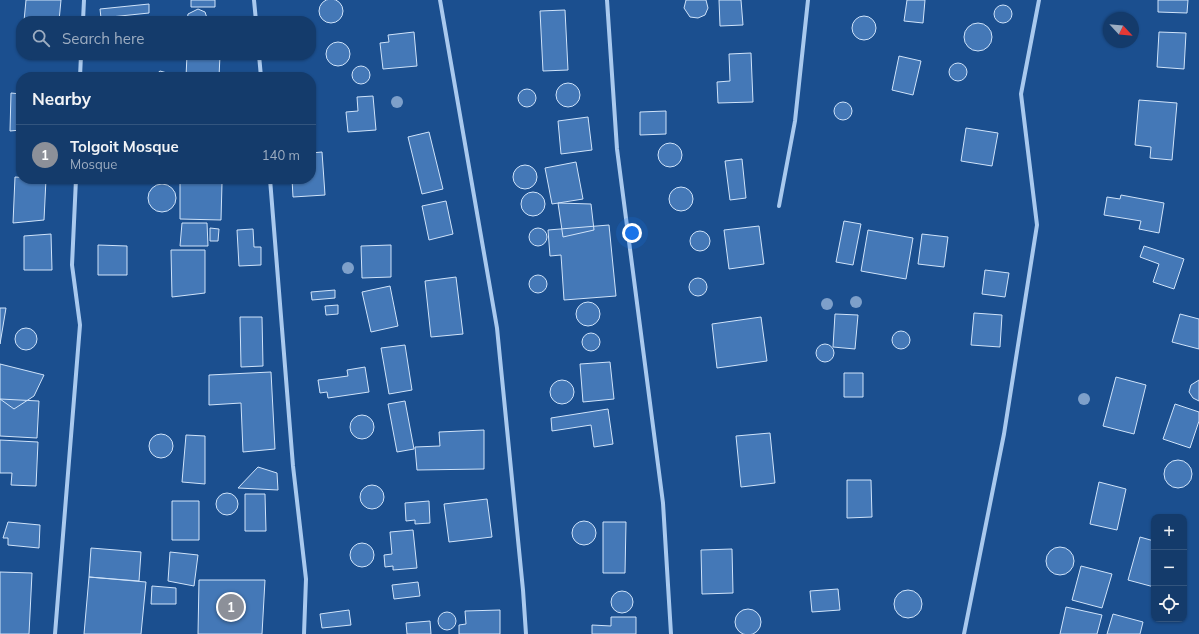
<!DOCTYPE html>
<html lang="en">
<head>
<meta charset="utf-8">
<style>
	:root { --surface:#143b6b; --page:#1d4271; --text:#f1f3f6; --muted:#9dadc1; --line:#33557e; --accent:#8c9099 }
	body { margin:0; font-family:Mulish,sans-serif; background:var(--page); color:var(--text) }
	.controls { position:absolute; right:12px; bottom:12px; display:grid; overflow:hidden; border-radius:8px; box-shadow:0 1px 3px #0004 }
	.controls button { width:36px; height:36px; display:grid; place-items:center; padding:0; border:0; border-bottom:1px solid var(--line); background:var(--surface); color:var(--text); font:20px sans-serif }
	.compass { position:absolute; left:1103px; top:12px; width:36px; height:36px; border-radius:50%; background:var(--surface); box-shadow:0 1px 3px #0004; rotate:116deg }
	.you { position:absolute; left:632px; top:233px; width:14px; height:14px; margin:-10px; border:3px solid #fff; border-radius:50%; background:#1a73e8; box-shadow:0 0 0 6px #1a73e833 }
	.badge { display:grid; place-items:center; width:26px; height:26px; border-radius:50%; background:var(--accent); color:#fff; font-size:13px; font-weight:700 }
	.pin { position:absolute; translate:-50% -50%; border:2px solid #fff; box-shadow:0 1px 4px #0006 }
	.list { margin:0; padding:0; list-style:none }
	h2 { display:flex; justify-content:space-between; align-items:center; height:52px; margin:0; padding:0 16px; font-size:17px }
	h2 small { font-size:13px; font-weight:400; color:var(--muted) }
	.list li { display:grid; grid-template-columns:26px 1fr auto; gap:12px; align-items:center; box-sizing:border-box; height:60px; padding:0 16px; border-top:1px solid var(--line) }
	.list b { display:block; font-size:15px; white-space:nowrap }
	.list p { margin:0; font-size:13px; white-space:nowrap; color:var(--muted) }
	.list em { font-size:13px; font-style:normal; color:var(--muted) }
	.icon { flex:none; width:22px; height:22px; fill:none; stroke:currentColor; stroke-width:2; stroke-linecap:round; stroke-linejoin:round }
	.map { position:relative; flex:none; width:1199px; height:634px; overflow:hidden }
	.search { position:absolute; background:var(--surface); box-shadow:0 1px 3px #0004; left:16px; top:16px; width:300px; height:44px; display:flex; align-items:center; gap:10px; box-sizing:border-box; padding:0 14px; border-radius:16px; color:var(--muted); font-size:15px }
	.panel { position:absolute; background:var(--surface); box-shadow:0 1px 3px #0004; left:16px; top:72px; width:300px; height:112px; border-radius:16px }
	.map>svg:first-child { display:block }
</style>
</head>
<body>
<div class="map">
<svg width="1199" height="634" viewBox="0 0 1199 634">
	<rect width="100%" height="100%" fill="#1b4f8f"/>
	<!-- building -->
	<path fill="#4478b7" stroke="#cfe3fa" d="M319 11a12 12 0 1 1 24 0a12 12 0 1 1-24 0Z
		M26,0H61L59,21H24Z
		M191,0H215V7H191Z
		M686,0H706L708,8L705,15L698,18L690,17L684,8Z
		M719,0H741L743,25L720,26Z
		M907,0H925L923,23L904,21Z
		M1158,0H1188L1187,13L1158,12Z
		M149,4V13L101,18L100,9Z
		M994 14a9 9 0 1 1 18 0a9 9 0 1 1-18 0Z
		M198,9L205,12L208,21H187L188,14Z
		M565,10L568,70L543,71L540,11Z
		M852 28a12 12 0 1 1 24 0a12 12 0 1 1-24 0Z
		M964 37a14 14 0 1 1 28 0a14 14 0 1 1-28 0Z
		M414,32L417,66L383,69L380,43L389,42L388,35Z
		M1159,32L1186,33L1184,69L1157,67Z
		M326 54a12 12 0 1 1 24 0a12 12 0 1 1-24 0Z
		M751,53L753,102L718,103L717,82L730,81L729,54Z
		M187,55H220L219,77H186Z
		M899,56L921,61L913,95L892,90Z
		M949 72a9 9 0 1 1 18 0a9 9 0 1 1-18 0Z
		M352 75a9 9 0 1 1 18 0a9 9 0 1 1-18 0Z
		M160,71L167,73L170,77H153Z
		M556 95a12 12 0 1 1 24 0a12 12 0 1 1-24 0Z
		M518 98a9 9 0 1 1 18 0a9 9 0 1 1-18 0Z
		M11,93L21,94V130L10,131Z
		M373,96L376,130L348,132L346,112L358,111L357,97Z
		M1139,100L1177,103L1172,160L1150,158L1151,147L1135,145Z
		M834 111a9 9 0 1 1 18 0a9 9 0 1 1-18 0Z
		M666,111V134L640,135V112Z
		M588,117L592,150L561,154L558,121Z
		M966,128L998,133L992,166L961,161Z
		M429,132L443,189L422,194L408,137Z
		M658 155a12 12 0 1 1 24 0a12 12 0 1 1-24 0Z
		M322,152L325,195L293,197L292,179H311V153Z
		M742,159L746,198L730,200L725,161Z
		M576,162L583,199L552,204L545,168Z
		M513 177a12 12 0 1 1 24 0a12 12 0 1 1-24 0Z
		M15,177L46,179L44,220L13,223Z
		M180,183H222L221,220L180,219Z
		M148 198a14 14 0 1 1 28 0a14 14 0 1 1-28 0Z
		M669 199a12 12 0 1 1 24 0a12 12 0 1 1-24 0Z
		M521 204a12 12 0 1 1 24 0a12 12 0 1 1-24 0Z
		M1121,195L1164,203L1159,233L1139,229L1141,221L1104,215L1107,197L1120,199Z
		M446,201L453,234L429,240L422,206Z
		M558,203L591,204L594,230L563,237Z
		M844,221L861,224L853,265L836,262Z
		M182,223H207L208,246H180Z
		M609,225L616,296L564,300L561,255L550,256L548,230Z
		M759,226L764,264L729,269L724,230Z
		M529 237a9 9 0 1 1 18 0a9 9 0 1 1-18 0Z
		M210,228L219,229L218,241H210Z
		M253,229L254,247H261V265L239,266L237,230Z
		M868,230L913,238L906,279L861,271Z
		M690 241a10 10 0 1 1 20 0a10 10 0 1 1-20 0Z
		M51,234L52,270H24V236Z
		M922,234L948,237L944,267L918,264Z
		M98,245L127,246V275H98Z
		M391,245V277L362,278L361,246Z
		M1144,246L1184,259L1174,289L1153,282L1159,264L1140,257Z
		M171,250H205V293L172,297Z
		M985,270L1009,273L1005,297L982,294Z
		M529 284a9 9 0 1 1 18 0a9 9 0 1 1-18 0Z
		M456,277L463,334L431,337L425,281Z
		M689 287a9 9 0 1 1 18 0a9 9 0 1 1-18 0Z
		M390,286L398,326L371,332L362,292Z
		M335,290V298L312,300L311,292Z
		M576 314a12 12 0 1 1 24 0a12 12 0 1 1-24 0Z
		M338,305V314L326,315L325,306Z
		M0,308H6L0,344Z
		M974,313L1002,315L1000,347L971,345Z
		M835,314L858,315L855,349L833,347Z
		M1180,314L1199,319V349L1172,342Z
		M240,317H262L263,366L241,367Z
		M761,317L767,361L717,368L712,324Z
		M15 339a11 11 0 1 1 22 0a11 11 0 1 1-22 0Z
		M892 340a9 9 0 1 1 18 0a9 9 0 1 1-18 0Z
		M582 342a9 9 0 1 1 18 0a9 9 0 1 1-18 0Z
		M816 353a9 9 0 1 1 18 0a9 9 0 1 1-18 0Z
		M405,345L412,390L389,394L381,348Z
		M610,362L614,399L583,402L580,364Z
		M0,364L44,375L34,396L14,409L0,399Z
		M365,367L369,392L328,398L327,392L320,393L318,380L348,376L347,370Z
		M271,372L275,449L243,452L241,403L209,405V375Z
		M844,373H863V397H844Z
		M1116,377L1146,385L1134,434L1103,426Z
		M1199,380V401L1193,398L1189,392L1191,385Z
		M550 392a12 12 0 1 1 24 0a12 12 0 1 1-24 0Z
		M0,399L39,401L37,438L0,436Z
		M405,401L414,449L397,452L388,404Z
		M1175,404L1199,412V421L1190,448L1163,439Z
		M608,409L613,444L594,447L591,425L552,431L551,418Z
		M350 427a12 12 0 1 1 24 0a12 12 0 1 1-24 0Z
		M484,430V469L417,470L415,447L440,446L439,432Z
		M770,433L775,483L741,487L736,436Z
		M149 446a12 12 0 1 1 24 0a12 12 0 1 1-24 0Z
		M186,435L205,436V484L182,482Z
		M0,440L38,442L36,486L11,485L12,473H0Z
		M1164 474a14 14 0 1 1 28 0a14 14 0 1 1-28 0Z
		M258,467L277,473L278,490L238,488Z
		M847,480H871L872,517L847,518Z
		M1099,482L1126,489L1117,530L1090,524Z
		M360 497a12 12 0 1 1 24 0a12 12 0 1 1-24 0Z
		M216 504a11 11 0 1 1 22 0a11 11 0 1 1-22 0Z
		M245,494H265L266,531H245Z
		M487,499L492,537L449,542L444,504Z
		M172,501H199V540H172Z
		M429,501L430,523L415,524V520L406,521L405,503Z
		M572 533a12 12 0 1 1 24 0a12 12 0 1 1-24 0Z
		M8,522L40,525L39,548L8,545V538H3Z
		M603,522H626L625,573H603Z
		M413,530L417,568L393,570V566L385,567L384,555L392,554L390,532Z
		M1140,537L1154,541V587L1128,580Z
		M350 555a12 12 0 1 1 24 0a12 12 0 1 1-24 0Z
		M1046 561a14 14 0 1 1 28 0a14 14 0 1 1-28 0Z
		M91,548L141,552L139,581L89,577Z
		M732,549L733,593L702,594L701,550Z
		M170,552L198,555L194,586L168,581Z
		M1081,566L1112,574L1102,608L1072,600Z
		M0,572L32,573L29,634H0Z
		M89,577L146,582L141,634H84Z
		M199,580H265L262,634H198Z
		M418,582L420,596L394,599L392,585Z
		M152,586L176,588V604H151Z
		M838,589L840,610L812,612L810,591Z
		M894 604a14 14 0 1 1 28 0a14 14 0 1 1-28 0Z
		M611 602a11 11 0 1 1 22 0a11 11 0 1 1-22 0Z
		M1066,607L1102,615L1097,634H1060Z
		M735 622a13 13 0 1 1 26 0a13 13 0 1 1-26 0Z
		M349,610L351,625L322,628L320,614Z
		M500,610V634H459V625L466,624L465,611Z
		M438 621a9 9 0 1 1 18 0a9 9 0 1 1-18 0Z
		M1113,614L1143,622L1140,634H1107Z
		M611,617H636V634H592V625L611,626Z
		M430,621L431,634H407L406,623Z"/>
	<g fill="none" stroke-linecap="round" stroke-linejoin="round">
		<!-- street -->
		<path stroke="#a9c9ee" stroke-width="4" d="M254,0L256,21
			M440,0L497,328L523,590L526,634
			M607,0L617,149L663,503L671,634
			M83,21L84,0
			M259,55L261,77
			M80,77L81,55
			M270,179L293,466L306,579L304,634
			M779,206L795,121L808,0
			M55,634L80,325L72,265L76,179
			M964,634L1004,434L1037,225L1021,94L1039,0"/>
	</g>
	<!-- trees -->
	<g fill="#7ea0ca">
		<circle cx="397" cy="102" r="6"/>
		<circle cx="348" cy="268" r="6"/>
		<circle cx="856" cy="302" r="6"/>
		<circle cx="827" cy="304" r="6"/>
		<circle cx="1084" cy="399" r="6"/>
	</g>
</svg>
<div class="controls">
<button>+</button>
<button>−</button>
<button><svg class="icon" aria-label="locate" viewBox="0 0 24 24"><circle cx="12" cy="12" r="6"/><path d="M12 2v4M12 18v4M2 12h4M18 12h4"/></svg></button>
</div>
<svg class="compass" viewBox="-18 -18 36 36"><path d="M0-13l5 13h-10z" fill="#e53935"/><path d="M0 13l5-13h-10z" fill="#9dadc1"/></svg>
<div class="you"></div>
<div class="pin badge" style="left:231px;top:607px">1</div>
<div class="search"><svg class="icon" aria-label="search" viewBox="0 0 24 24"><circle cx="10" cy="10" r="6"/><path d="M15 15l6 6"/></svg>Search here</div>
<section class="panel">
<h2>Nearby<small></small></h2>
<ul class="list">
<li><span class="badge">1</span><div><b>Tolgoit Mosque</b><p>Mosque</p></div><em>140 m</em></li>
</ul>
</section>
</div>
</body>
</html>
